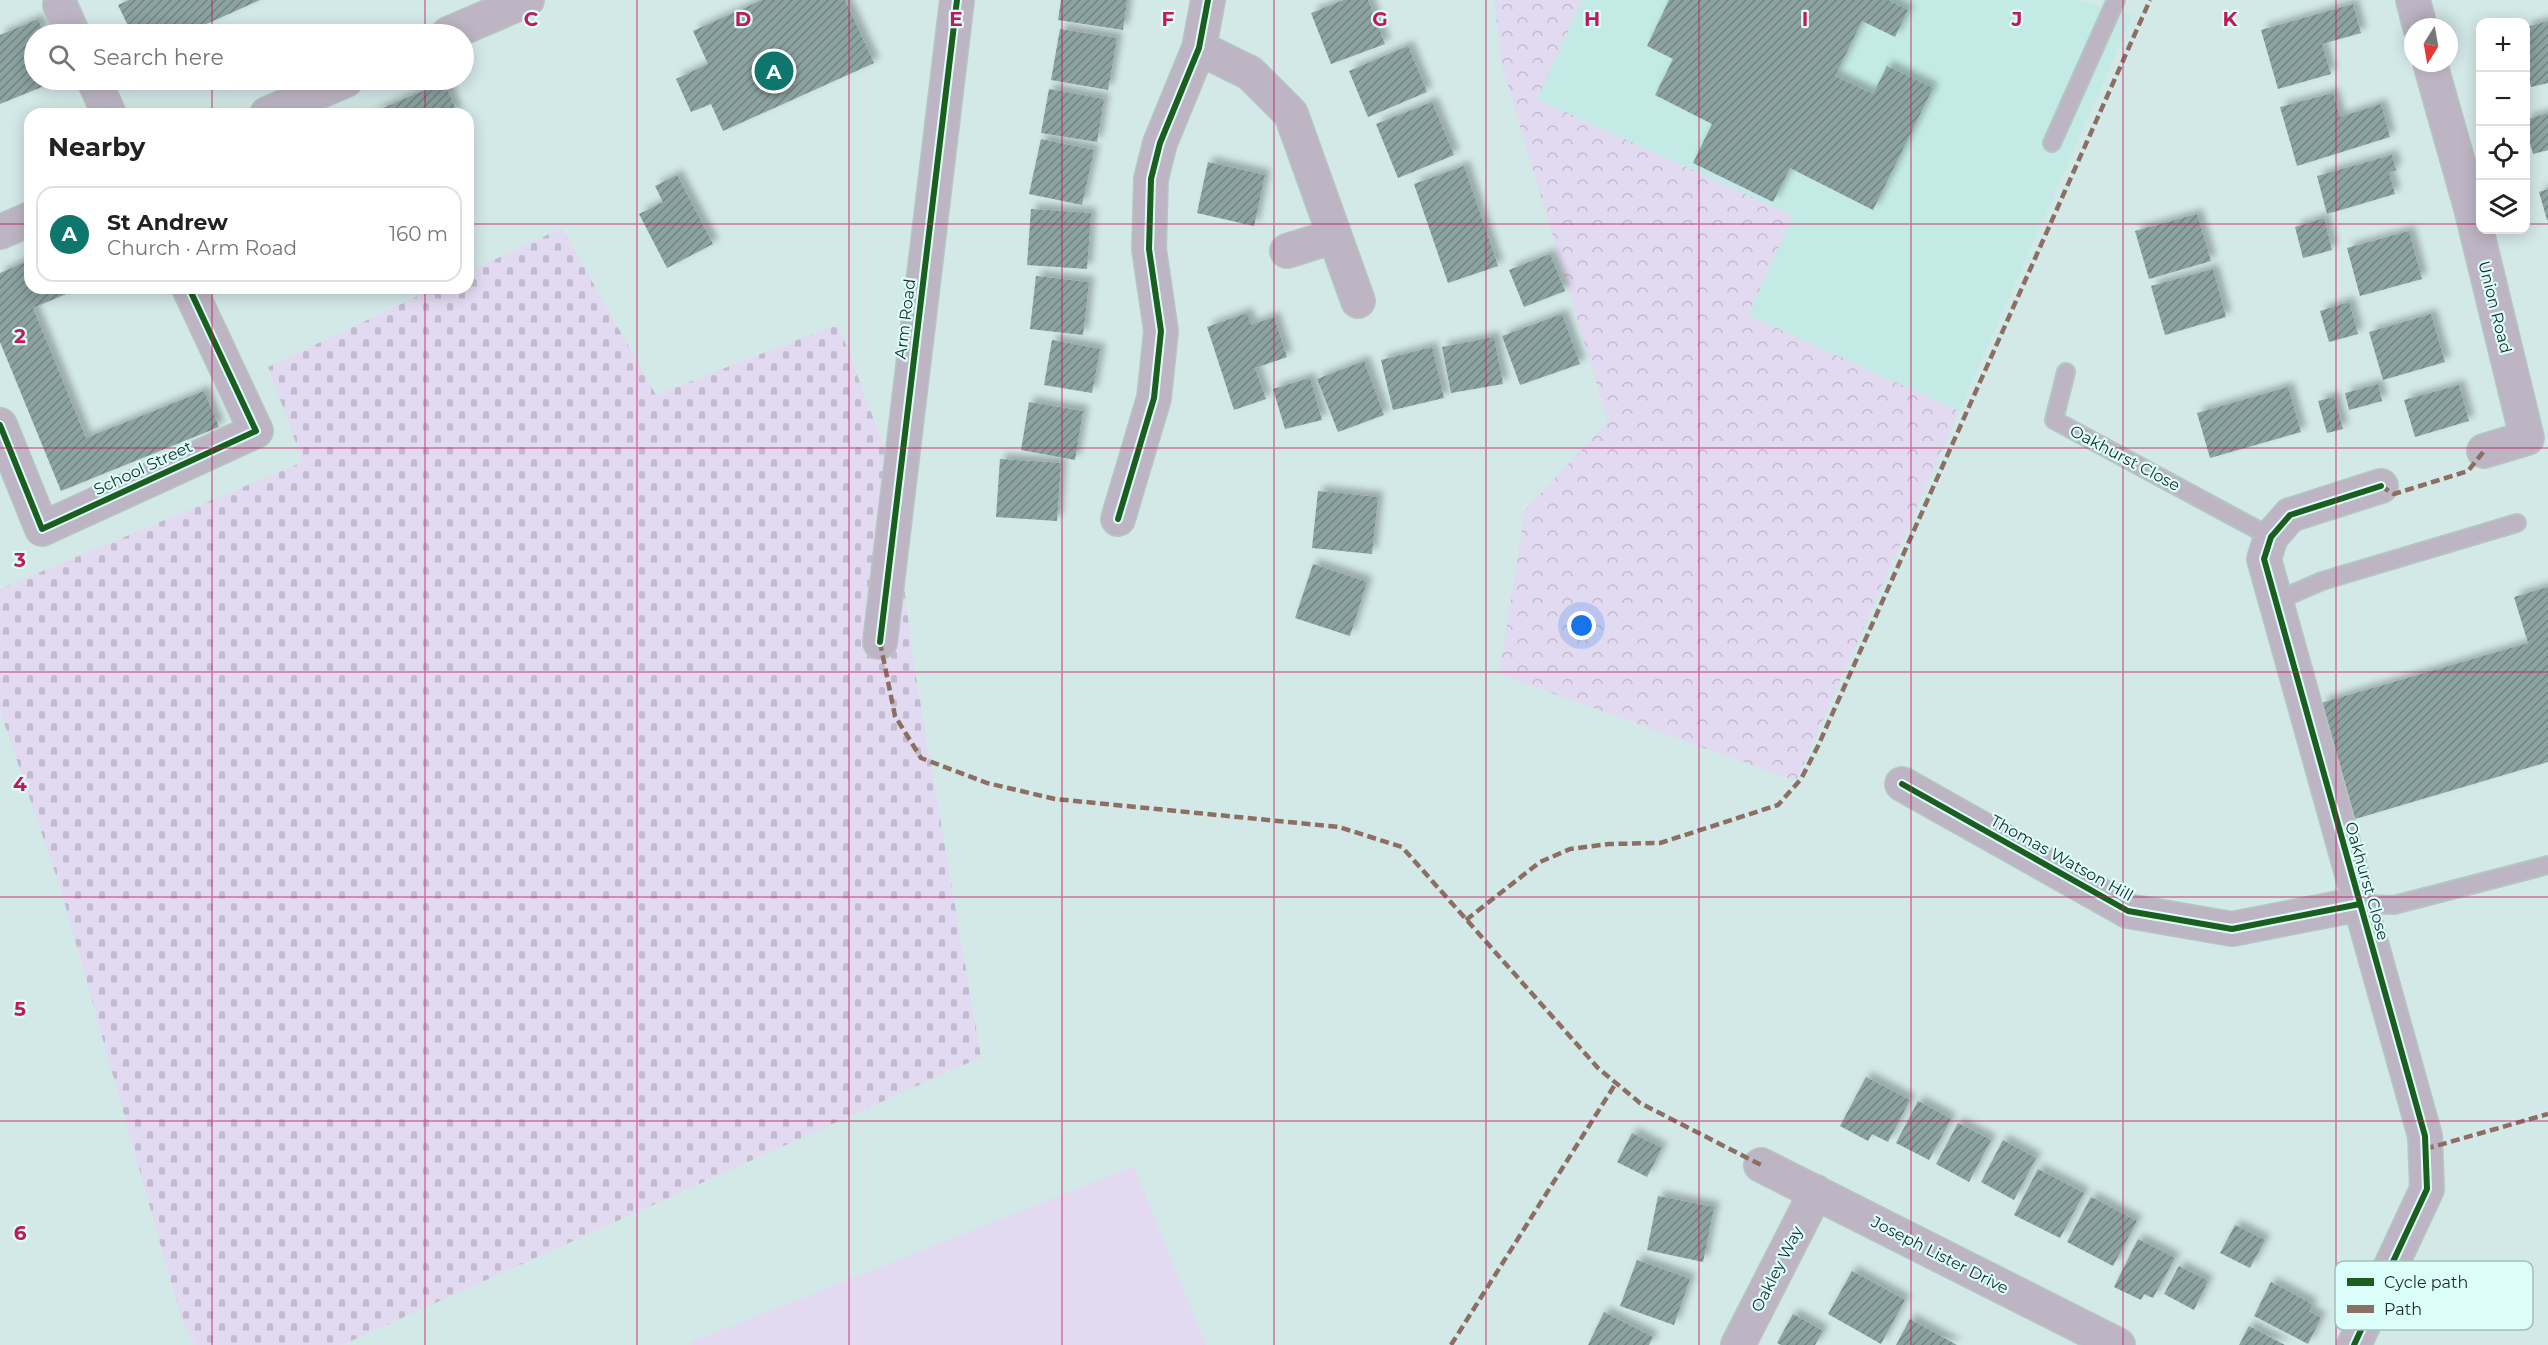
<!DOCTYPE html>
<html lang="en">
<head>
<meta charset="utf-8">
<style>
	:root { --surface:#fff; --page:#f2f2f2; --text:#222; --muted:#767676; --line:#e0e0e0; --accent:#0f766e }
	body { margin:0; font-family:Montserrat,sans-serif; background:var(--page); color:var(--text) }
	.controls { position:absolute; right:18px; top:18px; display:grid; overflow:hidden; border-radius:12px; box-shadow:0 3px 15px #0003 }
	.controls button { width:54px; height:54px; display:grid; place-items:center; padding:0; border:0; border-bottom:2px solid var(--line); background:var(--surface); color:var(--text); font:30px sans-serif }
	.compass { position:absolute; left:2404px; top:18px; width:54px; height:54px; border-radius:50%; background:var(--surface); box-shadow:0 3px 15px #0003; rotate:191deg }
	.you { position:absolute; left:1582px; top:626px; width:21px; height:21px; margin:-15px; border:4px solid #fff; border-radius:50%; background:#1a73e8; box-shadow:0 0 0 9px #1a73e833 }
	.badge { display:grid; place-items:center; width:39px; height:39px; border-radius:50%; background:var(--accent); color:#fff; font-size:20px; font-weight:700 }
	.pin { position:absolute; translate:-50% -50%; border:3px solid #fff; box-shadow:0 2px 6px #0006 }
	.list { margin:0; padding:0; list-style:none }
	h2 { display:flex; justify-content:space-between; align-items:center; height:78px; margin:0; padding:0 24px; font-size:26px }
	h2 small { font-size:20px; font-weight:400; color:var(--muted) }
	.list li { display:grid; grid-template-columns:39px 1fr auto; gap:18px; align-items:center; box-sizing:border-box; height:96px; margin:0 12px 12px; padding:0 12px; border:2px solid var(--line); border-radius:18px }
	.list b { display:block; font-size:22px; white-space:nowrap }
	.list p { margin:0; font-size:20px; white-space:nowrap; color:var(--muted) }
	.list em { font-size:20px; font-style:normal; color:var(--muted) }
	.icon { flex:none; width:33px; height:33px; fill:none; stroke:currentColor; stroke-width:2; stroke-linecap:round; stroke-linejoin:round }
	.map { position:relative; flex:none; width:2548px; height:1345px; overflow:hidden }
	.search { position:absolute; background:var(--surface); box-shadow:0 3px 15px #0003; left:24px; top:24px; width:450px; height:66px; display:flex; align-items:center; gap:15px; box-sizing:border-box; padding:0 21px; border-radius:33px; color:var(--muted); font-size:22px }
	.panel { position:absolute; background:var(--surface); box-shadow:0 3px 15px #0003; left:24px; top:108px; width:450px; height:186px; border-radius:18px }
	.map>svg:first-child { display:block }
</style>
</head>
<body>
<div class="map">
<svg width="2548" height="1345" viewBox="0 0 2548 1345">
	<defs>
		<pattern id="cemetery-stones" width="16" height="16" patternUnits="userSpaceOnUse" patternTransform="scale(1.5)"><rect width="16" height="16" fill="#e2daf1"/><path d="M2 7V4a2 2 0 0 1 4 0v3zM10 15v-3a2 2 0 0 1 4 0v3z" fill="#c1bbcf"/></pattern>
		<pattern id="park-crowns" width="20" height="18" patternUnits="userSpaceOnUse" patternTransform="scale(1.5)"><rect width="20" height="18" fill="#e2daf1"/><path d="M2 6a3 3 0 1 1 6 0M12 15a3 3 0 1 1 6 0" fill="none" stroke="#c1bbcf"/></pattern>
		<pattern id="building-hatch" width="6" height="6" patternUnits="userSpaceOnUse" patternTransform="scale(1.5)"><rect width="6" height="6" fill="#8ca3a1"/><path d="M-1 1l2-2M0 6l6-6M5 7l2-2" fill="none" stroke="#728583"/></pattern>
		<filter id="shadow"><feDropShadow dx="5.5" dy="-5.5" stdDeviation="3" flood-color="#0004"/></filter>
	</defs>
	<rect width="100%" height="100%" fill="#d3e9e7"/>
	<!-- built -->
	<path fill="#c3eae5" d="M1494,0H2077L2133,15L1796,781L1499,674L1525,510L1608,422L1502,65Z"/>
	<!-- grass -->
	<path fill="#e2daf1" d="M1134,1166L1206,1345H692L691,1342Z"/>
	<!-- cemetery -->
	<path fill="url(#cemetery-stones)" d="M562,228L656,395L838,324L889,460L913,660L981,1057L342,1345H196L182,1321L60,887L0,711V589L303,462L268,367L435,288H468V272Z"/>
	<!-- park -->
	<path fill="url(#park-crowns)" d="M1494,0H1582L1537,99L1793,216L1748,315L1959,411L1796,781L1499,674L1525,510L1608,422L1502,65Z"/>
	<!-- building -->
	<path fill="url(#building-hatch)" filter="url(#shadow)" d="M129,0H260L184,34H132L118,5Z
		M762,0H845L874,63L723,131L711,104L691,112L676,79L708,64L693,31Z
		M1061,0H1127L1123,30L1058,20Z
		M1344,0H1368L1385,44L1331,64L1311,13Z
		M1669,0H1888L1908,10L1895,37L1862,21L1835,76L1873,94L1887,66L1933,88L1873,210L1790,168L1773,202L1693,163L1712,124L1655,95L1673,59L1647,46Z
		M2353,4L2361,33L2322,44L2331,74L2278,89L2261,30Z
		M38,19L44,34H34V80H59L0,104V35Z
		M2548,21V83L2531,87L2526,65V27Z
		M1060,29L1117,38L1108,90L1051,80Z
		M1408,46L1427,92L1368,117L1349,71Z
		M444,82L458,114H369Z
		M1049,89L1104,99L1097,142L1041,133Z
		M2333,93L2340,117L2381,104L2390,137L2297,166L2280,107Z
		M1432,102L1454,155L1398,178L1376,124Z
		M2548,113V150L2533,154L2526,130V120Z
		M1041,139L1094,150L1082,205L1029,194Z
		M2392,155L2396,170L2389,173L2395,194L2327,214L2317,176Z
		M1208,162L1265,175L1254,226L1197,213Z
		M1464,166L1498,266L1448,283L1414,184Z
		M677,175L713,244L667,268L639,214L663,202L655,186Z
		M2548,189V220H2547L2539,192Z
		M1031,209L1091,213L1087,269L1027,265Z
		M2197,214L2211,261L2149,279L2135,231Z
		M2324,218L2332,250L2303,258L2295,227Z
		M2409,231L2422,279L2360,296L2347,248Z
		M1550,254L1565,291L1524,307L1509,270Z
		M30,260V288H80L33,308L86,438L204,391L219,427L61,491L0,342V273Z
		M2213,269L2226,317L2165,335L2151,286Z
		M1036,276L1089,282L1083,335L1030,329Z
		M2349,302L2358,334L2329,342L2320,311Z
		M1247,313L1251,325L1274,317L1287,357L1255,368L1266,399L1234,410L1207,327Z
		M1562,314L1580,364L1520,385L1502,336Z
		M2431,314L2445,362L2383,380L2369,332Z
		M1494,337L1503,384L1451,393L1442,347Z
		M1052,340L1100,349L1092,393L1044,385Z
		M1432,347L1444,398L1393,410L1381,360Z
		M1364,361L1384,415L1338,432L1317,379Z
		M1310,378L1322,420L1285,429L1273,389Z
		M2378,384L2382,401L2349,410L2345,393Z
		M2459,385L2469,421L2415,437L2404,400Z
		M2288,387L2301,432L2210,458L2197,413Z
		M2334,397L2343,429L2327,433L2318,401Z
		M1029,402L1083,411L1075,460L1021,450Z
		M1000,459L1061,463L1057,521L996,517Z
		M1318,491L1378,497L1372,554L1312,548Z
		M1313,564L1367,582L1350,636L1295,618Z
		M2548,587V762L2355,819L2321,703L2528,643L2514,597Z
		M1866,1077L1910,1100L1888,1142L1872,1134L1868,1141L1840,1126Z
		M1918,1101L1951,1119L1929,1160L1896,1143Z
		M1958,1123L1991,1140L1969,1182L1936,1164Z
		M1632,1133L1662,1148L1647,1177L1617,1162Z
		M2003,1140L2036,1158L2014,1200L1981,1182Z
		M2038,1169L2084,1193L2060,1238L2014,1215Z
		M1658,1196L1714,1207L1703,1262L1647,1250Z
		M2091,1197L2137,1221L2113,1266L2067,1242Z
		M2235,1225L2265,1240L2250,1268L2220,1253Z
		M2138,1239L2175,1258L2153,1298L2144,1294L2141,1300L2114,1287Z
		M1637,1260L1690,1279L1674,1325L1620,1306Z
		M2179,1266L2208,1281L2194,1310L2164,1294Z
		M1852,1271L1905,1300L1881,1344L1828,1314Z
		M2271,1282L2312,1304L2309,1311L2321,1318L2308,1344L2254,1316Z
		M1604,1312L1653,1337L1649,1345H1588Z
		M1793,1314L1823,1331L1815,1345H1781L1777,1343Z
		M1910,1319L1957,1345H1896Z
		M2249,1326L2285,1345H2239Z"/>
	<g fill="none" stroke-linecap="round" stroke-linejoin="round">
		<defs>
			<path id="service" d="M2052,143L2116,0
				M2066,372L2054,420L2271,537
				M2276,601L2322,581L2517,523
				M2360,904L2394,905L2548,865"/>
			<path id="minor" d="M2413,0L2420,27
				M60,5L73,34
				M448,34L527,0
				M1199,48L1250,73L1291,114L1358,301
				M2430,63L2471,208L2527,438L2484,451
				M94,80L109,114
				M267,114L346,80
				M0,232L30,219
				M1287,251L1335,236
				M0,425L42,529L256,431L189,288
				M1118,519L1154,398L1161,331L1149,249L1151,179L1160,143L1199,48L1208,0
				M880,642L957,0
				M1902,784L2128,911L2232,929L2360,904
				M1761,1165L2118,1345
				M1738,1345L1816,1192
				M2354,1345L2427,1189L2425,1136L2264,559L2271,537L2290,515L2381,486"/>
		</defs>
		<!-- service casing -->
		<use href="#service" stroke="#b4c5c3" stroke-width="20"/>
		<!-- minor casing -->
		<use href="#minor" stroke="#b4c5c3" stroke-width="36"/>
		<!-- service -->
		<use href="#service" stroke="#beb5c4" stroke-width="16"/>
		<!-- minor -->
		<use href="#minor" stroke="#beb5c4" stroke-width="33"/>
		<!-- quiet -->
		<path stroke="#8d6e63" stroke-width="4.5" stroke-dasharray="9 4.5" stroke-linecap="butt" d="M2381,486L2394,494L2468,471L2484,451
			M880,642L895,716L921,758L987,783L1055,799L1339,827L1402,847L1598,1068L1640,1103L1761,1165
			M1466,920L1540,862L1570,849L1609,844L1660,843L1778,805L1801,779L1818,746L2150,0
			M2425,1149L2548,1114
			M1451,1345L1616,1083"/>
		<defs>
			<path id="cycleway" d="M0,425L42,529L256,431L189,288
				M1118,519L1154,398L1161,331L1149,249L1151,179L1160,143L1199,48L1208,0
				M880,642L957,0
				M1902,784L2128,911L2232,929L2360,904
				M2354,1345L2427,1189L2425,1136L2264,559L2271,537L2290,515L2381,486"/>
		</defs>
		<!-- cycleway casing -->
		<use href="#cycleway" stroke="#dcfefa" stroke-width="10"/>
		<!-- cycleway -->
		<use href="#cycleway" stroke="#1b5e20" stroke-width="6"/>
	</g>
	<!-- grid -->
	<path fill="none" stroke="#c2185b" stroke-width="1.5" stroke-opacity="0.55" d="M212,0V34M425,0V34M637,0V1345M849,0V1345M1062,0V1345M1274,0V1345M1486,0V1345M1699,0V1345M1911,0V1345M2123,0V1345M2336,0V1345M212,80V114M425,80V114M0,224H30M468,224H2480M2526,224H2548M212,288V1345M425,288V1345M0,448H2548M0,672H2548M0,897H2548M0,1121H2548"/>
	<g text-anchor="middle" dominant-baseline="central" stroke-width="4.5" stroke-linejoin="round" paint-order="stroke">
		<!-- street labels -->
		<g font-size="16" fill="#1b2c2a" stroke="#dcfefa">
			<text transform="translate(2495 307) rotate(76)">Union Road</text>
			<text transform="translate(905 319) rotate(-83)">Arm Road</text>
			<text transform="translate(2125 458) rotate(28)">Oakhurst Close</text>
			<text transform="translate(143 468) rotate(-25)">School Street</text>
			<text transform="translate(2062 858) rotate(29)">Thomas Watson Hill</text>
			<text transform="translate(2367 881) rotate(74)">Oakhurst Close</text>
			<text transform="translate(1940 1255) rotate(27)">Joseph Lister Drive</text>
			<text transform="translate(1777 1269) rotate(-63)">Oakley Way</text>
		</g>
	</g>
	<!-- legend -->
	<rect x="2335" y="1261" width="198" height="69" rx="9" fill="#dcfefa" stroke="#a2bfbc" stroke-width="1.5"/>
	<rect x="2347" y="1278" width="27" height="8" fill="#1b5e20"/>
	<rect x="2347" y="1305" width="27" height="8" fill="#8d6e63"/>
	<g font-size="16" fill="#1b2c2a">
		<text x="2384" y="1288">Cycle path</text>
		<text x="2384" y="1315">Path</text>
	</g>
	<g font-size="20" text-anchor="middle" font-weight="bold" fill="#c2185b" stroke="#dcfefa" stroke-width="4.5" stroke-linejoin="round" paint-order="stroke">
		<text x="531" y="26">C</text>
		<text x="743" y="26">D</text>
		<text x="956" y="26">E</text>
		<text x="1168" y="26">F</text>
		<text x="1380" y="26">G</text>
		<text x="1592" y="26">H</text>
		<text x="1805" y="26">I</text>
		<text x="2017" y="26">J</text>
		<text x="2230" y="26">K</text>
		<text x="20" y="343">2</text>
		<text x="20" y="567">3</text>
		<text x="20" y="791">4</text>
		<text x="20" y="1016">5</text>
		<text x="20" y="1240">6</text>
	</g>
</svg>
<div class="controls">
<button>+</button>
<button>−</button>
<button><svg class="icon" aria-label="locate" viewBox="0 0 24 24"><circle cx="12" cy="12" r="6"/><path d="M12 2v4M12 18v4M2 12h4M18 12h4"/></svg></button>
<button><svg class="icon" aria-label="layers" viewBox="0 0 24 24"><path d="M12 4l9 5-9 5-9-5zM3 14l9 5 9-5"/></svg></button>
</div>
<svg class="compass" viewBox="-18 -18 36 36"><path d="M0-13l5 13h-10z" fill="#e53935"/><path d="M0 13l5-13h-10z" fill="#767676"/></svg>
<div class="you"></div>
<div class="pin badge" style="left:774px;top:71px">A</div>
<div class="search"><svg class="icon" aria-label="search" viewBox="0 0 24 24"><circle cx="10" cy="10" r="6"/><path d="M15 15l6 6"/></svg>Search here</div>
<section class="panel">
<h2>Nearby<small></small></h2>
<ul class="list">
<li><span class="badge">A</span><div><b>St Andrew</b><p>Church · Arm Road</p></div><em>160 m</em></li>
</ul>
</section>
</div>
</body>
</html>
